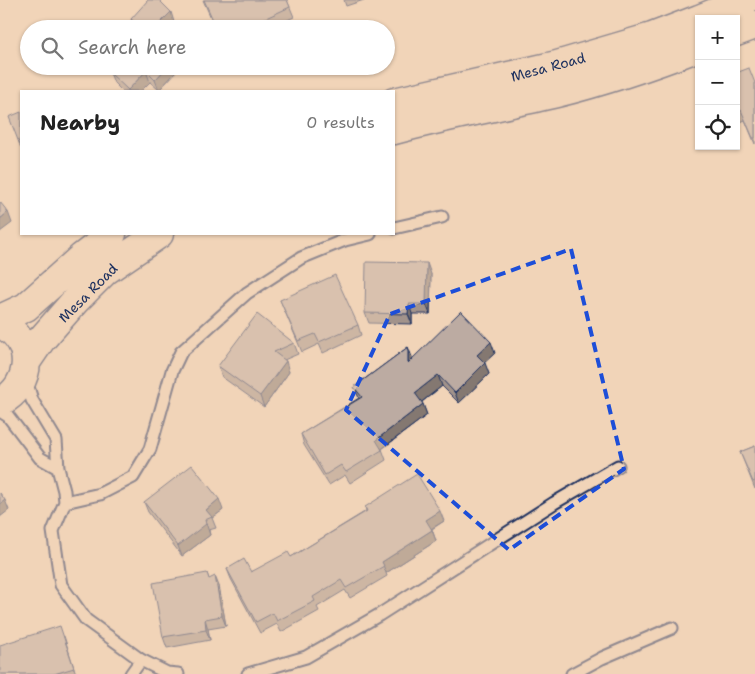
<!DOCTYPE html>
<html lang="en">
<head>
<meta charset="utf-8">
<style>
	:root { --surface:#fff; --page:#f2f2f2; --text:#222; --muted:#767676; --line:#e0e0e0 }
	body { margin:0; font-family:"Shantell Sans",sans-serif; background:var(--page); color:var(--text) }
	.controls { position:absolute; right:15px; top:15px; display:grid; overflow:hidden; border-radius:0px; box-shadow:0 1px 4px #0004 }
	.controls button { width:45px; height:45px; display:grid; place-items:center; padding:0; border:0; border-bottom:1px solid var(--line); background:var(--surface); color:var(--text); font:25px sans-serif }
	.list { margin:0; padding:0; list-style:none }
	h2 { display:flex; justify-content:space-between; align-items:center; height:65px; margin:0; padding:0 20px; font-size:21px }
	h2 small { font-size:16px; font-weight:400; color:var(--muted) }
	.icon { flex:none; width:28px; height:28px; fill:none; stroke:currentColor; stroke-width:2; stroke-linecap:round; stroke-linejoin:round }
	.map { position:relative; flex:none; width:755px; height:674px; overflow:hidden }
	.search { position:absolute; background:var(--surface); box-shadow:0 1px 4px #0004; left:20px; top:20px; width:375px; height:55px; display:flex; align-items:center; gap:12px; box-sizing:border-box; padding:0 18px; border-radius:28px; color:var(--muted); font-size:19px }
	.panel { position:absolute; background:var(--surface); box-shadow:0 1px 4px #0004; left:20px; top:90px; width:375px; height:145px; border-radius:0px }
	.map>svg:first-child { display:block }
</style>
</head>
<body>
<div class="map">
<svg width="755" height="674" viewBox="0 0 755 674">
	<rect width="100%" height="100%" fill="#f1d4b8"/>
	<filter id="ink" filterUnits="userSpaceOnUse"><feTurbulence type="fractalNoise" baseFrequency=".02" numOctaves="2"/><feDisplacementMap in="SourceGraphic" scale="10" xChannelSelector="R" yChannelSelector="G"/><feConvolveMatrix kernelMatrix="1 2 1 2 8 2 1 2 1" color-interpolation-filters="sRGB"/></filter>
	<g filter="url(#ink)">
		<g fill="none" stroke-linecap="round" stroke-linejoin="round">
			<defs>
				<path id="service" d="M394,228L442,217
					M26,380L32,400L56,440L58,468L64,491L65,502L53,531L61,585L86,620L141,660L167,673L178,674
					M0,411L8,416L40,458L58,468
					M65,502L100,494L133,477L150,449L172,371L181,352L247,293L301,258L345,240L370,234
					M131,674L141,660
					M248,674L306,657L379,615L554,503L618,466
					M572,674L602,658L672,628"/>
				<path id="secondary" d="M699,19L746,0
					M736,32L755,25
					M394,102L557,65L652,37L699,19
					M394,130C448,115 503,106 557,93C605,81 652,65 699,47
					M0,319L26,307L82,257L112,234
					M0,324C36,339 33,386 0,402
					M26,362L41,340L75,301L105,271L159,234"/>
			</defs>
			<!-- service casing -->
			<use href="#service" stroke="#1b2f5e" stroke-width="15"/>
			<!-- secondary casing -->
			<use href="#secondary" stroke="#1b2f5e" stroke-width="31"/>
			<!-- service -->
			<use href="#service" stroke="#f1d4b8" stroke-width="11"/>
			<!-- secondary -->
			<use href="#secondary" stroke="#f1d4b8" stroke-width="28"/>
		</g>
		<!-- wall -->
		<path fill="#a2938b" stroke="#1b2f5e" d="M203,0H287L294,17L268,29H216Z
			M344,0H364L346,6Z
			M131,19L174,22L168,29H134Z
			M116,66L176,72L159,90L150,82L141,91H122L114,83L110,73Z
			M736,73L755,83V144L745,120L736,124Z
			M431,274L430,314H412V324L369,323L365,313Z
			M280,300L358,325L361,335L323,353L319,344L302,352Z
			M294,343L298,354L284,360L289,372L264,407L222,377L218,366Z
			M408,347L412,359L495,353L484,362L489,374L459,403L442,386L422,402L427,415L382,449L386,460L350,483L345,475L329,485L304,445L301,434L359,398L354,387Z
			M755,446V489L740,452Z
			M144,502L223,510L212,518L216,528L209,530L210,535L182,556L148,512Z
			M365,507L444,521L432,529L436,541L386,573L387,576L350,598L345,590L317,607L319,611L281,632L277,624L260,633L231,579L227,569L251,572L291,557L366,511Z
			M207,573L209,579L219,586L226,626L208,629L210,640L167,648L163,637Z
			M64,636L76,674H0Z"/>
		<!-- shaded-wall -->
		<path fill="#847871" stroke="#1b2f5e" d="M171,12L174,22L168,29H158L157,26Z
			M168,66H174L176,72L159,90L155,80Z
			M146,71L150,82L141,91H128V90Z
			M8,212L12,223L0,232V219Z
			M427,263L431,274L430,314L426,304Z
			M409,304L412,314V324L408,314Z
			M491,342L495,353L481,366L477,355Z
			M408,347L412,357V373L408,363Z
			M286,361L289,372L264,407L260,396Z
			M485,363L489,374L459,403L455,393Z
			M438,375L442,386L419,404L415,393Z
			M423,404L427,415L380,450L376,440Z
			M219,499L223,510L212,518L206,510Z
			M5,500L9,510L0,517V504Z
			M440,511L444,521L429,530L426,520Z
			M205,520L210,535L182,556L178,546Z
			M432,530L436,541L386,573L382,562Z
			M215,576L219,586L226,626L222,616Z
			M205,619L208,629L210,640L206,630Z"/>
		<!-- building -->
		<path fill="#bcaba2" stroke="#1b2f5e" d="M148,0H159L171,12L157,26L160,29H139L140,27L131,19Z
			M204,0H287L290,7L244,28L241,21L223,29H217Z
			M116,66H168L155,80L146,71L128,90L110,73Z
			M749,68L755,83V138H753L741,110L736,112V73Z
			M21,112V148L9,117Z
			M0,202L8,212L0,219Z
			M366,262L427,263L426,304H409L408,314L365,313Z
			M335,275L358,325L319,342L315,334L298,341L280,300Z
			M461,311L491,342L477,355L485,363L455,393L438,375L415,393L423,404L376,440L382,450L346,472L341,465L325,475L301,434L362,397L354,387L408,347V363Z
			M257,314L294,343L274,352L286,361L260,396L218,366Z
			M755,446V481L753,482L740,452Z
			M192,465L219,499L206,510L212,517L205,520L206,524L178,546L144,502Z
			M417,474L440,511L426,520L432,530L382,562L384,566L346,588L341,580L313,597L315,601L277,621L273,613L256,622L227,569L244,559L251,572L288,552L291,557L367,511L365,507Z
			M0,493L5,500L0,504Z
			M207,573L209,579L215,576L222,616L205,619L206,630L163,637L153,583Z
			M60,626L74,668L54,674H0V645Z"/>
	</g>
	<!-- marked area -->
	<path d="M0 0H755V674H0ZM571,249L624,469L509,550L346,410L390,314Z" fill="#f1d4b8" fill-opacity=".55" fill-rule="evenodd"/>
	<path fill="none" stroke="#1d4ed8" stroke-width="4" stroke-dasharray="10 6" stroke-linejoin="round" d="M571,249L624,469L509,550L346,410L390,314Z"/>
	<g text-anchor="middle" dominant-baseline="central" stroke-width="4.5" stroke-linejoin="round" paint-order="stroke">
		<!-- street labels -->
		<g font-size="14" fill="#1b2f5e" stroke="#f1d4b8">
			<text transform="translate(548 67) rotate(-15)">Mesa Road</text>
			<text transform="translate(88 293) rotate(-45)">Mesa Road</text>
		</g>
	</g>
</svg>
<div class="controls">
<button>+</button>
<button>−</button>
<button><svg class="icon" aria-label="locate" viewBox="0 0 24 24"><circle cx="12" cy="12" r="6"/><path d="M12 2v4M12 18v4M2 12h4M18 12h4"/></svg></button>
</div>
<div class="search"><svg class="icon" aria-label="search" viewBox="0 0 24 24"><circle cx="10" cy="10" r="6"/><path d="M15 15l6 6"/></svg>Search here</div>
<section class="panel">
<h2>Nearby<small>0 results</small></h2>
<ul class="list">
</ul>
</section>
</div>
</body>
</html>
